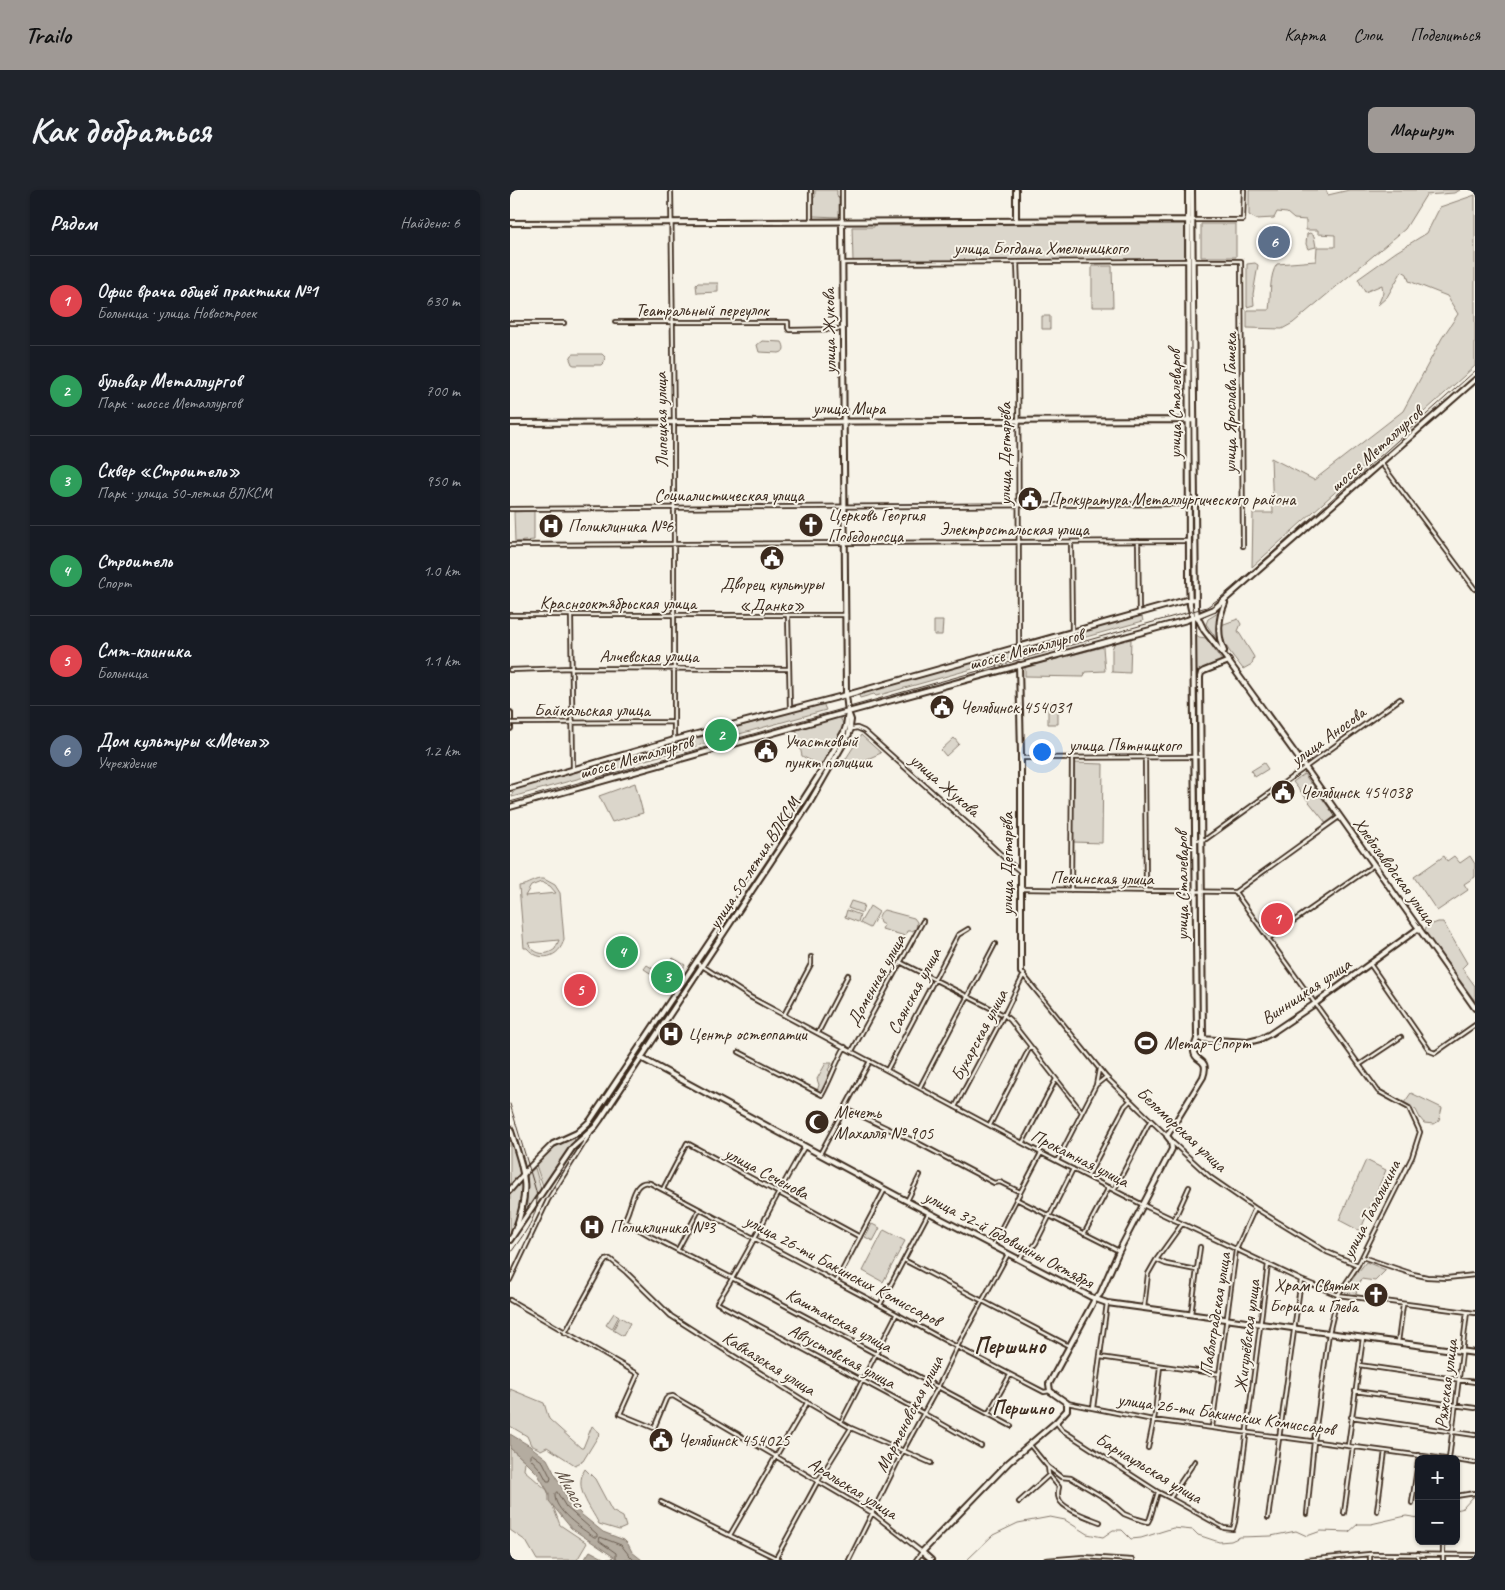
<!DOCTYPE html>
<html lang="ru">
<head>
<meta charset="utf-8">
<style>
	:root { --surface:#171b24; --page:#20242c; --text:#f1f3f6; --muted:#9ea1a6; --line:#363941; --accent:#9f9995 }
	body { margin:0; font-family:Caveat,sans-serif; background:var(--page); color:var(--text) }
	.controls { position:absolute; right:15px; bottom:15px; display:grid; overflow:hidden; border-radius:8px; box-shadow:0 1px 4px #0004 }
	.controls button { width:45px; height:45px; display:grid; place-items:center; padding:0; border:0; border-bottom:1px solid var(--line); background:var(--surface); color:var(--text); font:25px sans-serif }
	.you { position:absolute; left:531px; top:561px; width:18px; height:18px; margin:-12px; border:4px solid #fff; border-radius:50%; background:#1a73e8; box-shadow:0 0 0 8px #1a73e833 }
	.badge { display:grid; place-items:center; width:32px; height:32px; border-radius:50%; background:var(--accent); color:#fff; font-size:16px; font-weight:700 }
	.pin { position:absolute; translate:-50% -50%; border:2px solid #fff; box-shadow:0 1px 5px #0006 }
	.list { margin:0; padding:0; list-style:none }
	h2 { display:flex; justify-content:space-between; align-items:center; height:65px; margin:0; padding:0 20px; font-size:21px }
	h2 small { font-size:16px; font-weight:400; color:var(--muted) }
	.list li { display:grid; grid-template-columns:32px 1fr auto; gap:15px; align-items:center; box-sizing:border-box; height:90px; padding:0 20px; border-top:1px solid var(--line) }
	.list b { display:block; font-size:19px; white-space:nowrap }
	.list p { margin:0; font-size:16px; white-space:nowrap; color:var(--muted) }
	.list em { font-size:16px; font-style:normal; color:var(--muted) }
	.map { position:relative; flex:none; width:965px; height:1370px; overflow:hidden; border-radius:8px }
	header { display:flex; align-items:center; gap:30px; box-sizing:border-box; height:70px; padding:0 25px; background:var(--accent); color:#111 }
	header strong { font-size:24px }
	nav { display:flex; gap:28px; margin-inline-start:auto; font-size:18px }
	.intro { display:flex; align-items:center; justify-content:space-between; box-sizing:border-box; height:120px; padding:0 30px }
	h1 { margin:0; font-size:35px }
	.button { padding:12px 22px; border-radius:8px; background:var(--accent); color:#111; font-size:18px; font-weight:700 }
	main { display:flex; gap:30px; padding:0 30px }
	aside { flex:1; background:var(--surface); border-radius:8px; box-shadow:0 1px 4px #0004 }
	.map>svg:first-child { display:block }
</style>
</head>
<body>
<header>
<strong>Trailo</strong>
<nav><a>Карта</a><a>Слои</a><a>Поделиться</a></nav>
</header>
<div class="intro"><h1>Как добраться</h1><a class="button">Маршрут</a></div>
<main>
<aside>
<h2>Рядом<small>Найдено: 6</small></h2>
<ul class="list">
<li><span class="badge" style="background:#e0444e">1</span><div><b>Офис врача общей практики №1</b><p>Больница · улица Новостроек</p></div><em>630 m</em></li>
<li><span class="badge" style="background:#2e9e5b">2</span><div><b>бульвар Металлургов</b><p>Парк · шоссе Металлургов</p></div><em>700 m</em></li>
<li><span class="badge" style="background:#2e9e5b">3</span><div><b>Сквер «Cтроитель»</b><p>Парк · улица 50-летия ВЛКСМ</p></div><em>950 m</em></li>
<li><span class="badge" style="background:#2e9e5b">4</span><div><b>Cтроитель</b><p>Спорт</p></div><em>1.0 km</em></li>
<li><span class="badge" style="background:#e0444e">5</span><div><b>Смт-клиника</b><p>Больница</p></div><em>1.1 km</em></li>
<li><span class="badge" style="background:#5c6f8a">6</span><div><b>Дом культуры «Мечел»</b><p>Учреждение</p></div><em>1.2 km</em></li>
</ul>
</aside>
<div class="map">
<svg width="965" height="1370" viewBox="0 0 965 1370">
	<rect width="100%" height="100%" fill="#f7f3e8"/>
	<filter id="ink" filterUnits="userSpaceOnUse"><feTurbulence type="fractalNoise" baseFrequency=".02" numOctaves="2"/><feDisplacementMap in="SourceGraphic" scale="10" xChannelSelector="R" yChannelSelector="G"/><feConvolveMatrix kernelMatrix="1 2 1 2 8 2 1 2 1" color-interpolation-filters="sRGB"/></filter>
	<g filter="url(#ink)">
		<!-- green -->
		<path fill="#dbd6cb" stroke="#8b8074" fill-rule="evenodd" d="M305,0H327V6L329,8V27L303,26L302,9L305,7Z
			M739,0H816L818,5L839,0H950L944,3L916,5L895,39L783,133L772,139L737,138V120H759C761,106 759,85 767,74L806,71L807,57H825V45L808,44V40H796V30L784,29L777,23L767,22L764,28L746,29L739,25Z
			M965,5V176L742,377L743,323H763L761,268L804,290L893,221L932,148L948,124L937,106L899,91L897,84L892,81L877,107L868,115L873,103L872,95L855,102L848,89L886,62L917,43L930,17Z
			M675,34V70L343,71L342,37H364V35Z
			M691,34H726V67H691Z
			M800,43L804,46L806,57L798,59L796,54L797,44Z
			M745,73L748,75L743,104L744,115L737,117V74Z
			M582,76H602L603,117H582Z
			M188,93H208V102L187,103L186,95Z
			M532,126H540V139H532Z
			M252,151L272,152C275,157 275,162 269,163L249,162L247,155Z
			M64,164H92L95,167L94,172L91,175H64L62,174L60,169L62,165Z
			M24,321V350L5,352L4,322Z
			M631,423L633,431L366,506L364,504L350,508L348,503Z
			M708,423L707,446L709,452L696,434L698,429Z
			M728,429L731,434L728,441L744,467L742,474L733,479C722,464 711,455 711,435Z
			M424,431H433L432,445H424Z
			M685,444L689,447L696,448L712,471L692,479L689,482V485L685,484Z
			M621,448L620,483L602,482V459L605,452Z
			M593,457L595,481L575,482L574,487L515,486V477Z
			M686,489H688L689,565L686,566Z
			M538,512H548V534H538Z
			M313,513L316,520L2,607V604L6,599Z
			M323,527L330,528C334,533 333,537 332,542L310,576L292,566L286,538Z
			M339,533L338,543L310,592L264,659L308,591L337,542Z
			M351,545L371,563L355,570L330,578Z
			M444,548L449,554L436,566L431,560Z
			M686,571H689V649H686Z
			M564,573L593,574L592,653L563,652Z
			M754,573L758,579L745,587L741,581Z
			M794,584L825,626L816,633L783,592Z
			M125,593L133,623L102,632L89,606Z
			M687,660H690V698L687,700Z
			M260,664L261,665L193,769L191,768Z
			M934,666L937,671L944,666L950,673L960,666L965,674V687L954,694L958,700L927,721L904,687Z
			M34,689L45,695L50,703L54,749C50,768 29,773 17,758H14L9,696C19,695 24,688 34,689ZM31,692L40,696L46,703L15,706L21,696ZM49,750L45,759C35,767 24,764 18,753Z
			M687,704H690V758H687Z
			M341,711L354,715L352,723L338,718Z
			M360,716L369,722L360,738L350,733Z
			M337,720L350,725L348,732L335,727Z
			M374,720L404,728L407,732L406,739L402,741H397L395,746L372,739L374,735L370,733C368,728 369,723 374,720Z
			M928,732H933L957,773L952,778L965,796V811L915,742L916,737L920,733L923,734Z
			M687,766H690V846H688Z
			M163,768L175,775L157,804L145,796L149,789L134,779L137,775L153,785Z
			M186,776L187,777L131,861V859Z
			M316,873H322L318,880L322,884L312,903L307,901L309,895L307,889Z
			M121,875L122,876L82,937L81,936Z
			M901,903L932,918L929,931L924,934L914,933L910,928L906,920L894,913Z
			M0,947L12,983L0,996Z
			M64,948L65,951L33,996L26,975C40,961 44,954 64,948Z
			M856,970L876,980L850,1041L829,1030Z
			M25,978L31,999L14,1025L17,1013V985Z
			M11,991C14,1008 8,1029 0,1045V1004Z
			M362,1034L370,1038L363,1051L355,1047Z
			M374,1040L395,1051L373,1092L353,1081Z
			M856,1072L876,1080L865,1091L851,1089L846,1104L835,1105L837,1096Z
			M104,1123L109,1126L102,1139L96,1135Z
			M110,1127L120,1133L113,1146L103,1140Z
			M0,1199L34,1213L39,1229L71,1258H73L82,1236L90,1243L73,1271L65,1275L37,1257L31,1260L21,1255L17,1246L0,1236Z
			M0,1258L15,1271L14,1280L37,1300L50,1335L77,1353L67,1370H27L16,1351L0,1340Z
			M75,1279L85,1289L102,1321L113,1327L116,1337L109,1340L89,1334C80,1316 63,1298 75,1279Z"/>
		<!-- water -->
		<path fill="#b4aca0" stroke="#84786c" d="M0,1244L20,1256L37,1269L60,1313L72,1325L93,1342L114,1350L118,1354L122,1362L132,1370H109L104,1367L61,1338L39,1311V1303L27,1283L15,1271L0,1258Z
			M80,1361L95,1369H101L102,1367L104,1370H74Z"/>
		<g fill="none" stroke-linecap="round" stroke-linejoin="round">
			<!-- shore -->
			<path stroke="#6b5e52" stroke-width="1" d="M22,1264L33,1272L41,1288L40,1291H37L31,1280L20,1268V1266Z
				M47,1302L56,1317L87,1344V1347H84C72,1339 43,1320 45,1304Z
				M106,1370V1363L89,1351L90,1347L111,1355L119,1365L124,1370"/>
			<!-- stream -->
			<path stroke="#84786c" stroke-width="1" d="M946,1320L953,1318L963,1307H965
				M457,1370L483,1345L508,1333L540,1327L555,1330L577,1344L593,1347L603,1340H612L621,1349L631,1348L663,1338L683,1340L688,1345L709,1352L721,1351L730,1347L761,1346L786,1341L797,1346L811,1341L839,1342L848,1334H861L896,1326L909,1328"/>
			<defs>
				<path id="street" d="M161,0L164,237V550
					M301,0V31
					M332,0V31
					M683,30H733L734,0
					M683,71H731L733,356
					M507,72L508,100L509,457
					M332,73L678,71
					M105,132H278V138L279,140L332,139
					M0,133H54
					M871,273L965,399
					M0,319L679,314
					M628,351L629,423
					M561,352L562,442
					M0,355L678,351
					M0,425H336
					M278,425L280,519
					M61,426L63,579
					M0,480L62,478L279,479
					M1,533L164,532
					M340,543L342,539L347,538L354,541L466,641L501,674L511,682
					M511,568L690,567
					M635,568L636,701
					M685,650L696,649L890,509
					M511,699L725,702L829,627
					M561,700L562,568
					M725,702L868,901L899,918L910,942L902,967L848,1075L828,1105L819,1143L804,1251L797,1324
					M759,748L864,675
					M186,772L240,807L531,963L633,1015L791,1090L828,1105L965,1123
					M390,772L494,825L500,830L572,922
					M860,774L920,861L925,863L965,835
					M511,782L596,887L657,946
					M274,825L301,774V767
					M308,843L338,785
					M342,861L413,731
					M229,862L312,905C321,889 326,872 335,857
					M849,875L891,847
					M589,879L586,895L596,887
					M377,880L448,745L458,739
					M410,897L485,754
					M445,917L494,825L514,784
					M335,918L408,953L484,993L490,992L510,1002
					M480,935L520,857
					M661,951L700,987L745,1018L817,1062L848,1075
					M513,952L546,889
					M295,956C264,1007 240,1063 207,1113L413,1223L471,1256
					M310,964L360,871
					M547,971L586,895
					M578,986L615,916L620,911
					M153,999L177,953L350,1047
					M604,1000L640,931
					M506,1009L609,1061
					M397,1011L410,985
					M664,1030L679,997
					M574,1044L599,997
					M482,1056L531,963
					M168,1059L189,1020
					M852,1067L903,1084L917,1087L937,1088L965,1085
					M394,1070L559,1156
					M509,1070L513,1063L519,1062L526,1053L563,979
					M647,1070L656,1074L686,1080
					M0,1090L38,1010L81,942
					M326,1092L375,999
					M0,1110L128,1184L110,1224L144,1238L156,1209L158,1207L163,1206L362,1323L412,1362L406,1370
					M370,1115L419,1022
					M634,1118L638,1084L646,1070L672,1034
					M681,1124L690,1057
					M55,1143L93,1074L96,1070L100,1069L116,1082L161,1126L197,1149L298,1213L341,1238L421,1273
					M888,1152L893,1115
					M590,1167L709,1184
					M849,1175L965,1192
					M845,1201L965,1218
					M557,1213L643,1230L935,1269
					M583,1218L597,1113
					M478,1224L500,1185
					M841,1227L965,1245
					M331,1232L386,1125
					M546,1232L552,1240L648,1302L660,1308L714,1338L723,1339L725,1332L758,1074
					M501,1236L261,1108L142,1047L114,1031C116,1027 118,1023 119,1019C123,1009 125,989 140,993L370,1115L447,1157L534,1202L540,1201
					M702,1237L726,1060L745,1018
					M520,1255L538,1277L539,1285L549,1297C548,1301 547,1305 549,1309C552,1319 580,1328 590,1332
					M838,1256L853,1148
					M638,1258L645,1224L650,1176
					M939,1269L957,1122
					M946,1270L965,1273
					M538,1277L551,1287L561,1288L576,1297L598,1310L614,1324L624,1328L638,1332L640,1328L648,1302
					M946,1306L965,1303
					M660,1308L685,1271
					M151,1312L270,1370
					M509,1312L539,1285
					M902,1313L909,1265
					M867,1321L875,1261
					M834,1323L843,1257
					M758,1328L791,1090
					M220,1345L297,1213
					M266,1368L308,1291L341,1238
					M339,1370L393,1261L428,1197L447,1157L498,1064
					M536,1370L573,1367L622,1370
					M796,1370L860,1364L965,1365
					M860,1370V1364
					M884,1370V1365
					M908,1370V1364
					M933,1370V1351"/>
				<path id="secondary" d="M678,0L679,390L680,415L683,428
					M682,0L686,418L687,426
					M506,31V0
					M0,33L683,30
					M0,233L684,230
					M509,475L511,565V782
					M690,487L693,849
					M690,487L691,483L694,481L719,471
					M0,523V538
					M0,598L164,550L340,504L676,410L686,409
					M0,617L338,522L336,505L332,31
					M691,849L738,852L750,849L760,844L806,813L909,738
					M131,868L391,1008L583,1108L597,1113L965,1163
					M0,938C14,982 22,998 4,1043
					M421,1370L412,1362L499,1272L546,1232L557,1220V1213L540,1201L539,1194L585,1109L590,1104L609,1061L662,959L661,951L657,946L693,887C700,867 685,873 684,862C683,858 686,852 687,849L683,429"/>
				<path id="primary" d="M687,426L694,440L716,468L795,577L965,818
					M714,461C707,446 708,428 715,413
					M338,522L677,430L704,419L965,190
					M0,1000L18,979L43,954L67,943L80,931L261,660L313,579L334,542L336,536L338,522
					M0,1050L63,957L85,937L90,930L299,614L339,544L341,530L338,522"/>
			</defs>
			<!-- street casing -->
			<use href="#street" stroke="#3b2a1e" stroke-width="6"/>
			<!-- secondary casing -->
			<use href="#secondary" stroke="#3b2a1e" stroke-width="8"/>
			<!-- primary casing -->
			<use href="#primary" stroke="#3b2a1e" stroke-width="8"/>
			<!-- street -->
			<use href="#street" stroke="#f7f3e8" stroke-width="2.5"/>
			<!-- secondary -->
			<use href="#secondary" stroke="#f7f3e8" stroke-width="4"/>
			<!-- primary -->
			<use href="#primary" stroke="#f7f3e8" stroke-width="4"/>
			<!-- tram -->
			<path stroke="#3b2a1e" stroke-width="1" d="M0,612L697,417L710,408L761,364L965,181
				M0,914L26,1001C31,1026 13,1044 0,1064"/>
		</g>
	</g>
	<!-- icons -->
	<defs>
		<symbol id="civic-disc" viewBox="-11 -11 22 22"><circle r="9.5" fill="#3b2a1e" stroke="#f7f3e8"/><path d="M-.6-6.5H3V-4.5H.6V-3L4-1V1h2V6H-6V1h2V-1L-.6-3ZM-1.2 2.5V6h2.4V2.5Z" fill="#fff"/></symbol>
		<symbol id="church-disc" viewBox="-11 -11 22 22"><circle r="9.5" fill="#3b2a1e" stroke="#f7f3e8"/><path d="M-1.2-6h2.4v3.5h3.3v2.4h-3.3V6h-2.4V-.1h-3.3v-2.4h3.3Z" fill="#fff"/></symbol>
		<symbol id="hospital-disc" viewBox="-11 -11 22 22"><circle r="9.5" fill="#3b2a1e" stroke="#f7f3e8"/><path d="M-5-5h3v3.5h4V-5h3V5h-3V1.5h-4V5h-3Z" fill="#fff"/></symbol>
		<symbol id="stadium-disc" viewBox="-11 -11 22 22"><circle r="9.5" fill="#3b2a1e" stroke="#f7f3e8"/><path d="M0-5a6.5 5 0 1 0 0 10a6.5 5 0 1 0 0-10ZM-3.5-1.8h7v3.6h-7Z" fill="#fff"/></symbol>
		<symbol id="mosque-disc" viewBox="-11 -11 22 22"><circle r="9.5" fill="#3b2a1e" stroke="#f7f3e8"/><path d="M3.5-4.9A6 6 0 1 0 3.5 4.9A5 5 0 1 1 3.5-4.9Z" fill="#fff"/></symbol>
	</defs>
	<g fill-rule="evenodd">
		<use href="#civic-disc" x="506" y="295" width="28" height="28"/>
		<use href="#church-disc" x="287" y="321" width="28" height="28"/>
		<use href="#hospital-disc" x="27" y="322" width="28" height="28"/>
		<use href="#civic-disc" x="248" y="354" width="28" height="28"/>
		<use href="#civic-disc" x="418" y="503" width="28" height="28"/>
		<use href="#civic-disc" x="242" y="547" width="28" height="28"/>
		<use href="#civic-disc" x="759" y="588" width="28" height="28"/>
		<use href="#hospital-disc" x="147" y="830" width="28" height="28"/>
		<use href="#stadium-disc" x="622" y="839" width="28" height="28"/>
		<use href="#mosque-disc" x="293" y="918" width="28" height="28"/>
		<use href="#hospital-disc" x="68" y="1023" width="28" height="28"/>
		<use href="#church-disc" x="852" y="1091" width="28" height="28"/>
		<use href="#civic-disc" x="137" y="1236" width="28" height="28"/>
	</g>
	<g text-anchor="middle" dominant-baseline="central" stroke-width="4" stroke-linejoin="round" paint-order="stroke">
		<!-- street labels -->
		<g font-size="18" fill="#3b2a1e" stroke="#f7f3e8">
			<text x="531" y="58">улица Богдана Хмельницкого</text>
			<text x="192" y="120">Театральный переулок</text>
			<text transform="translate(319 141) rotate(-91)">улица Жукова</text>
			<text transform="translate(720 213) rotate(-90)">улица Ярослава Гашека</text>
			<text transform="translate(665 214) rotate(-90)">улица Сталеваров</text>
			<text x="339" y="218">улица Мира</text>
			<text transform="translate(151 230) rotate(-91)">Липецкая улица</text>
			<text transform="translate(866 259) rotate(-42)">шоссе Металлургов</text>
			<text transform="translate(495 264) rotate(-90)">улица Дегтярёва</text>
			<text x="219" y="305">Социалистическая улица</text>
			<text x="504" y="339">Электростальская улица</text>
			<text x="108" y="413">Краснооктябрьская улица</text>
			<text transform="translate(516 459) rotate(-15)">шоссе Металлургов</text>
			<text x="139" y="466">Алчевская улица</text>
			<text x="82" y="520">Байкальская улица</text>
			<text transform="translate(818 546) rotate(-36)">улица Аносова</text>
			<text x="615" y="555">улица Пятницкого</text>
			<text transform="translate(126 567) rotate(-16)">шоссе Металлургов</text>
			<text transform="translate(435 595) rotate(41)">улица Жукова</text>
			<text transform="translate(244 673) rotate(-57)">улица 50-летия ВЛКСМ</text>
			<text transform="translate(497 674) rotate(-90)">улица Дегтярёва</text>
			<text transform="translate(885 681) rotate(54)">Хлебозаводская улица</text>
			<text transform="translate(592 688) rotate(1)">Пекинская улица</text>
			<text transform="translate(672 696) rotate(-90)">улица Сталеваров</text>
			<text transform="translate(366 790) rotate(-61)">Доменная улица</text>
			<text transform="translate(404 801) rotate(-62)">Саянская улица</text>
			<text transform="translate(796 801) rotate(-34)">Винницкая улица</text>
			<text transform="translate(469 845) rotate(-62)">Бухарская улица</text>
			<text transform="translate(672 939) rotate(43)">Беломорская улица</text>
			<text transform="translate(570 968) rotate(27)">Прокатная улица</text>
			<text transform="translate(257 983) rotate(28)">улица Сеченова</text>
			<text transform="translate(861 1019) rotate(-63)">улица Талалихина</text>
			<text transform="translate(499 1049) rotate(28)">улица 32-й Годовщины Октября</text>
			<text transform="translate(333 1080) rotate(28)">улица 26-ти Бакинских Комиссаров</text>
			<text transform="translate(705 1124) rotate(-81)">Павлоградская улица</text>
			<text transform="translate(329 1130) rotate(28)">Каштакская улица</text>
			<text transform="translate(737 1146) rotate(-83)">Жигулёвская улица</text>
			<text transform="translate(332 1166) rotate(28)">Августовская улица</text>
			<text transform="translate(259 1173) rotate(32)">Кавказская улица</text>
			<text transform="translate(936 1194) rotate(-83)">Ряжская улица</text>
			<text transform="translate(399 1224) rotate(-63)">Мартеновская улица</text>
			<text transform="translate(716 1224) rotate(8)">улица 26-ти Бакинских Комиссаров</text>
			<text transform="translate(639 1278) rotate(31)">Барнаульская улица</text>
			<text transform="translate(343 1298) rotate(32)">Аральская улица</text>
		</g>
		<!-- poi labels -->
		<g font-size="18" fill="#3b2a1e" stroke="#f7f3e8" text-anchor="start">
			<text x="538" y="309">Прокуратура Металлургического района</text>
			<text x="318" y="325">Церковь Георгия<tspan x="318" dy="21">Победоносца</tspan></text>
			<text x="58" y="336">Поликлиника №6</text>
			<text x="262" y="394" text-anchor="middle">Дворец культуры<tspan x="262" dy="21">«Данко»</tspan></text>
			<text x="450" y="517">Челябинск 454031</text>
			<text x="274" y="551">Участковый<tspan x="274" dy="21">пункт полиции</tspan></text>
			<text x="790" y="602">Челябинск 454038</text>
			<text x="178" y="844">Центр остеопатии</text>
			<text x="654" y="853">Метар-Спорт</text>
			<text x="324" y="922">Мечеть<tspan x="324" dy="21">Махалля № 905</tspan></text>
			<text x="100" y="1037">Поликлиника №3</text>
			<text x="848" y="1095" text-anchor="end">Храм Святых<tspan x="848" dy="21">Бориса и Глеба</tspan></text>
			<text x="168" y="1250">Челябинск 454025</text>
		</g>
		<!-- neighbourhood labels -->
		<g font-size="19" font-weight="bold" fill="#3b2a1e" stroke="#f7f3e8">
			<text x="513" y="1218">Першино</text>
		</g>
		<!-- water labels -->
		<g font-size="19" font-style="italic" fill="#5f5145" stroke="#f7f3e8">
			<text transform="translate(60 1297) rotate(61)">Миасс</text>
		</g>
		<!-- district labels -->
		<g font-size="22" font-weight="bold" fill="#3b2a1e" stroke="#f7f3e8">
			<text x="500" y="1156">Першино</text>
		</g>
	</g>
</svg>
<div class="controls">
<button>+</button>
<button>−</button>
</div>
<div class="you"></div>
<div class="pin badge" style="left:767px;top:729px;background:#e0444e">1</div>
<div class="pin badge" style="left:211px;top:545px;background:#2e9e5b">2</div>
<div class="pin badge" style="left:157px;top:787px;background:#2e9e5b">3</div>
<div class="pin badge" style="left:112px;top:762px;background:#2e9e5b">4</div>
<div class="pin badge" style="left:70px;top:800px;background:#e0444e">5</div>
<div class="pin badge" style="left:764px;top:52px;background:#5c6f8a">6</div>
</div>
</main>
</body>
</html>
